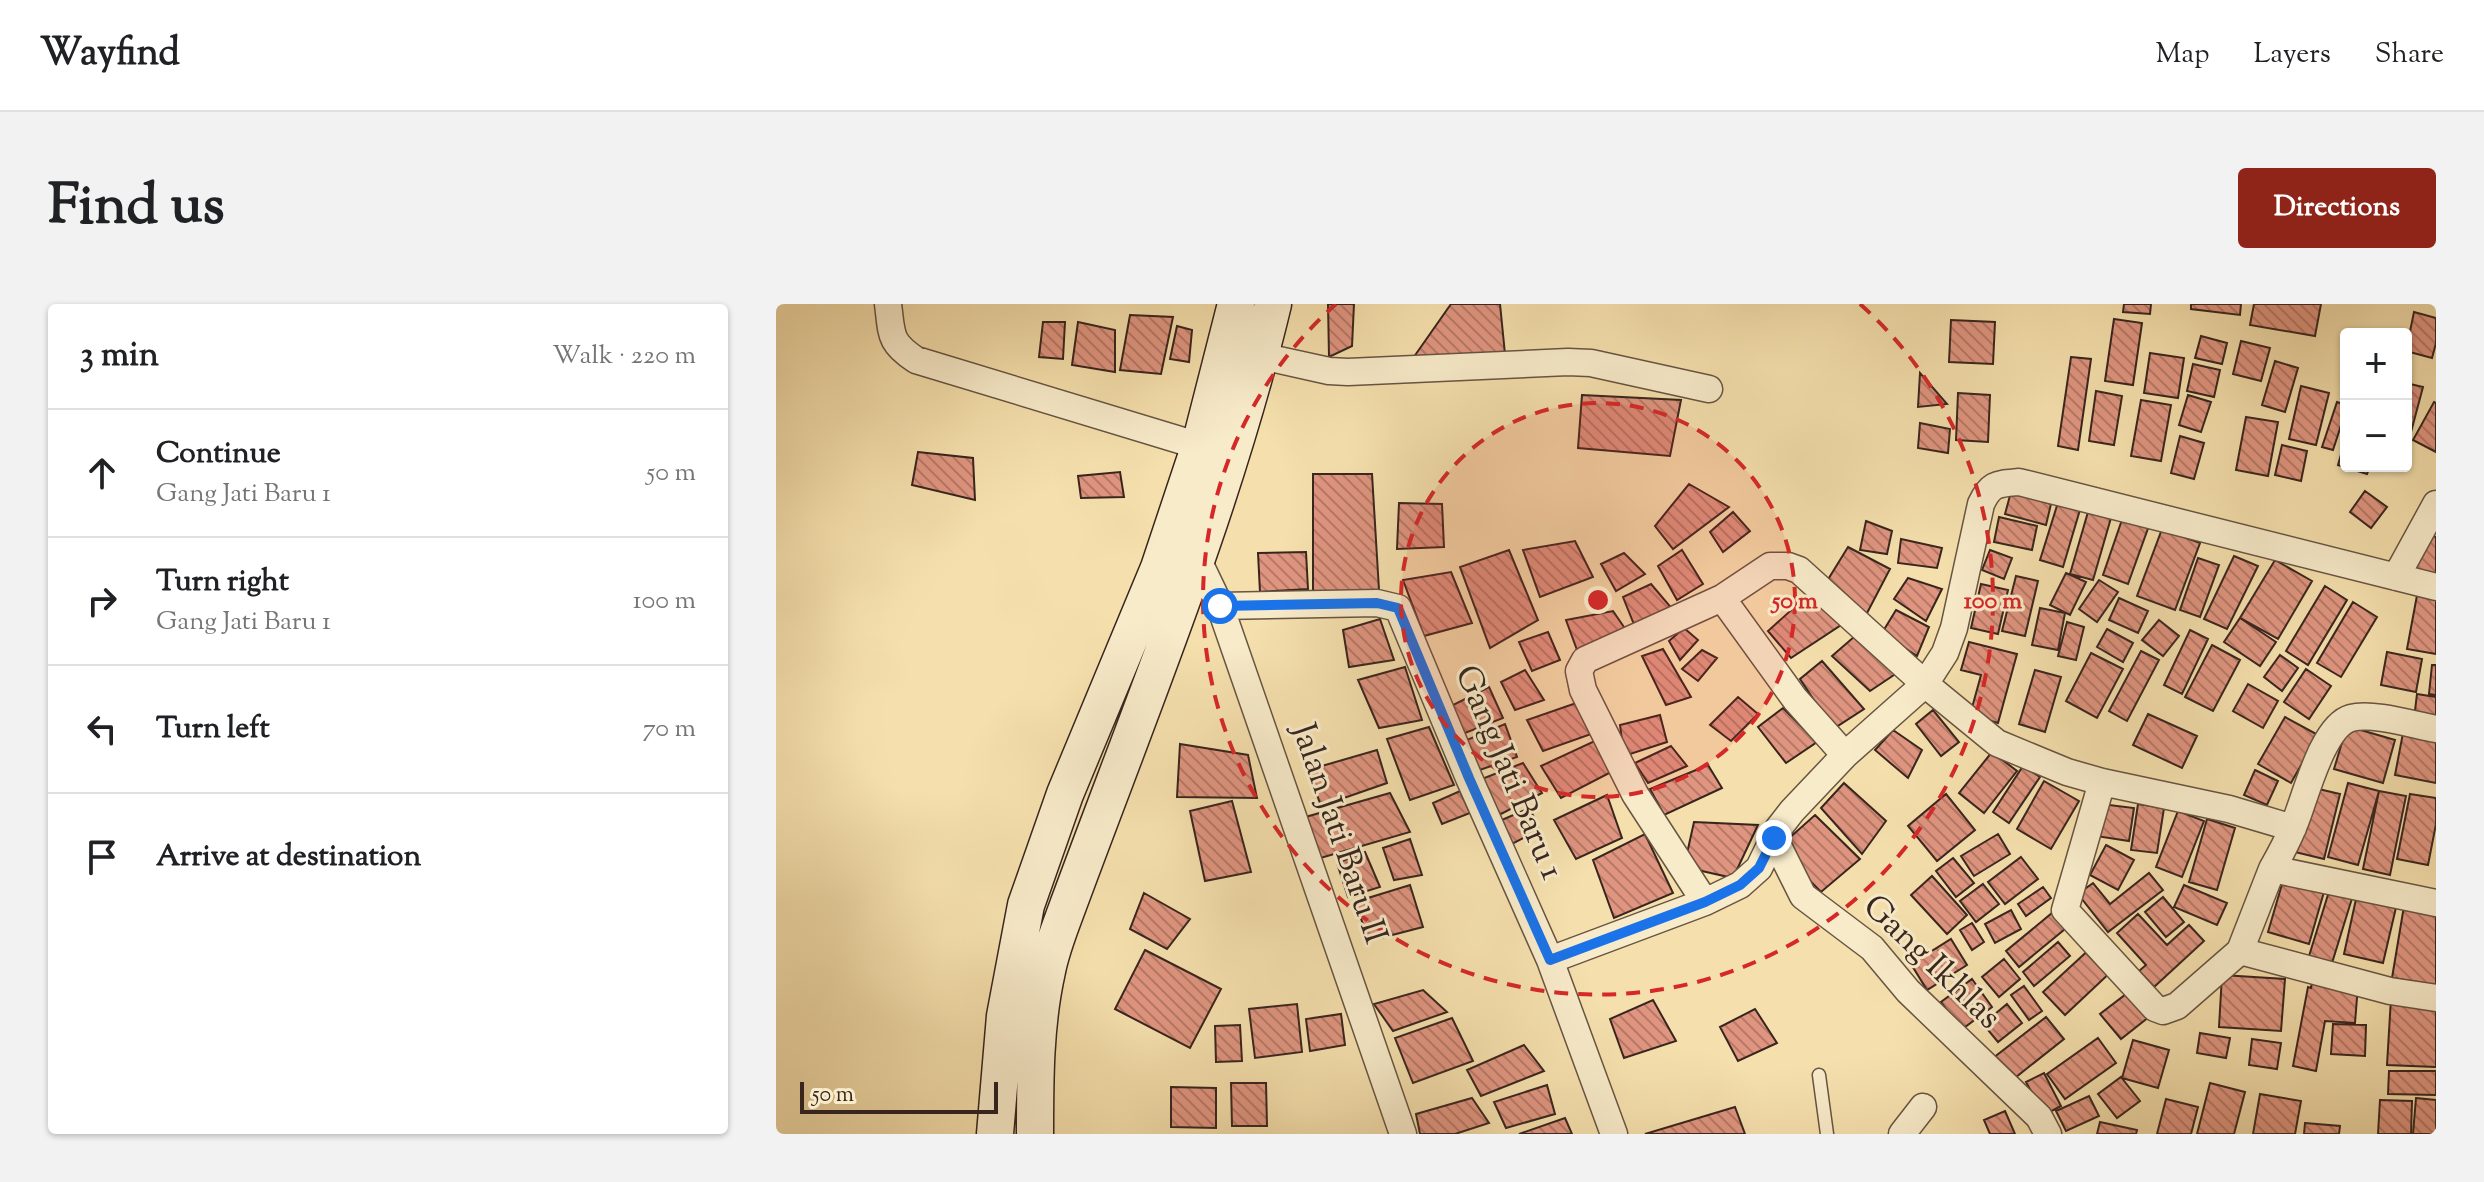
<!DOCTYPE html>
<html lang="en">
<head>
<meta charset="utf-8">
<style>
	:root { --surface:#fff; --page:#f2f2f2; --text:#202124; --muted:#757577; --line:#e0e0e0; --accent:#8f2418 }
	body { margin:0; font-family:"Sorts Mill Goudy",serif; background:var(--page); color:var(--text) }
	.controls { position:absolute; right:24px; top:24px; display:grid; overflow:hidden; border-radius:8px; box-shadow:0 2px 6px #0004 }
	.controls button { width:72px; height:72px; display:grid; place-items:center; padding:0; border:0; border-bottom:2px solid var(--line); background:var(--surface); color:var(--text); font:40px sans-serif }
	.scale { position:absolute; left:24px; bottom:20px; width:198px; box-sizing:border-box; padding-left:8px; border:4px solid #38251e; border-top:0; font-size:22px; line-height:28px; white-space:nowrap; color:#38251e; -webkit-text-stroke:6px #f8ebca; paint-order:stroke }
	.stop { position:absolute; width:24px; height:24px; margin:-18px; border:6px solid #1a73e8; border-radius:50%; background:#fff }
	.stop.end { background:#1a73e8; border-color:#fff; box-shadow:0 2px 8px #0008 }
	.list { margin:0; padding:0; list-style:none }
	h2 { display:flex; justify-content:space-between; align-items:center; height:104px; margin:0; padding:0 32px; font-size:34px }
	h2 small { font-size:26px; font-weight:400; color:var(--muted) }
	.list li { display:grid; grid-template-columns:52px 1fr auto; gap:24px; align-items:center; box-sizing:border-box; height:128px; padding:0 32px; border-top:2px solid var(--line) }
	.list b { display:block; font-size:30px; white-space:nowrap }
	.list p { margin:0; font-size:26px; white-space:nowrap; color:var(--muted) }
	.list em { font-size:26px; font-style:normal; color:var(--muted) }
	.icon { flex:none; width:44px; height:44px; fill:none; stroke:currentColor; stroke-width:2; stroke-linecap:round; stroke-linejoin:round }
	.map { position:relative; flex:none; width:1660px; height:830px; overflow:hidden; border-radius:8px }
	header { display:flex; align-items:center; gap:48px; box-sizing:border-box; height:112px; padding:0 40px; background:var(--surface); border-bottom:2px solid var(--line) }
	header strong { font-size:38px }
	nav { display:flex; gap:44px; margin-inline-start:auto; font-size:28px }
	.intro { display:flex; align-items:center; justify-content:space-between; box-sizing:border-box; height:192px; padding:0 48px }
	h1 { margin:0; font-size:56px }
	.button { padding:20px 36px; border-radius:8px; background:var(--accent); color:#fff; font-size:28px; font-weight:700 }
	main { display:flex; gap:48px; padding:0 48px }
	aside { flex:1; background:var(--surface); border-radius:8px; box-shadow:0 2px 6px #0004 }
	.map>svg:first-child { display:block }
</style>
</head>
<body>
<header>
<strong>Wayfind</strong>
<nav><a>Map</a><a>Layers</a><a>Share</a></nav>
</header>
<div class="intro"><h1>Find us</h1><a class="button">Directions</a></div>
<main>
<aside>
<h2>3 min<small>Walk · 220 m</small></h2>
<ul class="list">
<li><svg class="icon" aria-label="ahead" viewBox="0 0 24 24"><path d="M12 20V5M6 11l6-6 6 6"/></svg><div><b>Continue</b><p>Gang Jati Baru 1</p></div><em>50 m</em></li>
<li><svg class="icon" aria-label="right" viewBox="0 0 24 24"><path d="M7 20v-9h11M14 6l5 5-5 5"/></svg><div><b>Turn right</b><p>Gang Jati Baru 1</p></div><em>100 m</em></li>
<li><svg class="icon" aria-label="left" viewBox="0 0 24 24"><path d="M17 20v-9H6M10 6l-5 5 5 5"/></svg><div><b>Turn left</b></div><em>70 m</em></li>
<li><svg class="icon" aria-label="arrive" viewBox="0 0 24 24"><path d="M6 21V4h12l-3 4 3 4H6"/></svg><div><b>Arrive at destination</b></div></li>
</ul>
</aside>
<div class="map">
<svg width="1660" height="830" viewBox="0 0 1660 830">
	<defs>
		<pattern id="building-back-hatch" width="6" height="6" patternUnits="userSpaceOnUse" patternTransform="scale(2)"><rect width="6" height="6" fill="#e09580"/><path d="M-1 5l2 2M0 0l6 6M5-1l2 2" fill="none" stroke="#b77968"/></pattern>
	</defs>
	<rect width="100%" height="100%" fill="#f5e0ad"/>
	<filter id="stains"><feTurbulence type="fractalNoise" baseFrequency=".0025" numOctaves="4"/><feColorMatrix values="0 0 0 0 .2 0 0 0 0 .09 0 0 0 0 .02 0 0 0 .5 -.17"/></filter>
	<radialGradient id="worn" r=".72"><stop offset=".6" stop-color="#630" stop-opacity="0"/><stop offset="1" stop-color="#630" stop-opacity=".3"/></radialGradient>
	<!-- building -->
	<path fill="url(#building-back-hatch)" stroke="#38251e" stroke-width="2" d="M552,0H578L576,42L553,53Z
		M675,0H724L729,50L635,57Z
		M1348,0H1375L1374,10L1347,8Z
		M1415,0H1465L1464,11L1415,5Z
		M1478,0H1545L1539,32L1474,21Z
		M1638,8L1660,14V39L1656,54L1630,47Z
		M354,11L397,13L385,70L344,66Z
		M1338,15L1366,19L1357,81L1329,77Z
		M1175,16L1219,18L1217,60L1173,58Z
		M267,18H289L287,55L263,53Z
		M302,18L339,26V68L296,61Z
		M401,22L416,26L413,58L394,55Z
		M1425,32L1451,39L1446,60L1419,54Z
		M1465,37L1494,44L1485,77L1457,70Z
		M1374,49L1408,54L1402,94L1368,89Z
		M1295,53L1315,55L1302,146L1282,142Z
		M1499,57L1522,64L1509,108L1486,101Z
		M1417,60L1444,66L1438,93L1411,87Z
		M1144,69L1171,100L1142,103Z
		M1630,79L1647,83L1635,128L1630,127Z
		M1525,82L1553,89L1540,141L1513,135Z
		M1320,87L1346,92L1338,141L1313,137Z
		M1182,89L1214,91L1212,138L1180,136Z
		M806,91L905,96L894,152L802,144Z
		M1412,91L1435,98L1425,128L1403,121Z
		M1365,96L1395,101L1385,157L1355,152Z
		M1561,98L1570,101V106L1557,146L1546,143Z
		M1658,98L1660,99V148L1637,136Z
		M1470,113L1502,118L1492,172L1460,166Z
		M1144,119L1174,125L1172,149L1142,144Z
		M1404,132L1428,139L1418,175L1395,169Z
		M1570,133V162H1594L1591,170L1562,161Z
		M1506,141L1531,147L1525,177L1499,171Z
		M142,148L197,154L199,196L136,181Z
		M344,168L348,193L305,194L302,172Z
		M537,170H596L603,286L537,288Z
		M913,180L953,203L897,245L879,222Z
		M1589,187L1611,203L1595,224L1574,208Z
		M1235,188L1275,200L1270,221L1229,210Z
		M1284,192L1306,199L1287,263L1264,256Z
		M623,199L666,200L668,243L621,245Z
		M1314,201L1337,207L1317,276L1294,270Z
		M1349,207L1375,216L1352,280L1327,271Z
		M957,208L974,227L947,248L934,228Z
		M1223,213L1261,222L1256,246L1218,238Z
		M1090,217L1116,227L1111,250L1084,246Z
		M1386,225L1424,239L1399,306L1361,292Z
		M1648,231L1660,233V271L1640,266Z
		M1125,235L1166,244L1161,264L1122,259Z
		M799,237L817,273L764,293L747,246Z
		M1072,243L1114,265L1090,311L1048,282Z
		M733,246L762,316L714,344L684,263Z
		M906,246L927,280L901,296L882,262Z
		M1214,246L1236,254L1228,275L1206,266Z
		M530,248L532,285L484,288L482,249Z
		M848,249L869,270L840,287L825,260Z
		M1458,252L1482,262L1451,325L1428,315Z
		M1422,254L1443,261L1424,313L1404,306Z
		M1499,256L1536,277L1502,335L1464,314Z
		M675,268L696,319L648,332L627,276Z
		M1290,269L1310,278L1294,311L1274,301Z
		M1240,272L1262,277L1249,332L1226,327Z
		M1132,274L1166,285L1150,317L1118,295Z
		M1323,276L1342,288L1321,318L1303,305Z
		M875,280L898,307L859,323L847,293Z
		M1205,280L1232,286L1222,330L1195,324Z
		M1549,282L1571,296L1532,361L1510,347Z
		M1642,286L1660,289V350L1631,345Z
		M1033,290L1065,321L1015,354L992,327Z
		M1343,294L1372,307L1362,329L1333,316Z
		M1577,298L1601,313L1565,373L1541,359Z
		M1264,304L1289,309L1282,346L1256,341Z
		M1120,306L1153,323L1141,352L1106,329Z
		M837,307L850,326L801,346L790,316Z
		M1464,314L1500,338L1484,362L1448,338Z
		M604,315L618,356L573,363L567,326Z
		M1383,316L1403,332L1387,352L1366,336Z
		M1291,318L1308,323L1300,356L1282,352Z
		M908,324L922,336L904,356L893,337Z
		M1331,325L1357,339L1347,358L1321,343Z
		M1414,326L1432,335L1406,390L1388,381Z
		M772,328L784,356L756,367L743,338Z
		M1079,332L1121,369L1094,387L1056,352Z
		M1193,338L1241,350L1222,419L1194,411L1205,371L1185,366Z
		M1436,341L1464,356L1437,407L1409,393Z
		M887,345L915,393L890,401L866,352Z
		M926,346L941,354L922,377L906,365Z
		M1365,347L1383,356L1351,417L1333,407Z
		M1611,348L1646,355L1640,388L1605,381Z
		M1315,349L1347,365L1321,414L1290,397Z
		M1504,351L1522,364L1506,387L1488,373Z
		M1046,357L1088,405L1057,425L1024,375Z
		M1656,361H1660V391L1653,390Z
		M629,363L646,416L603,424L582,376Z
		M1530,365L1555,382L1533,415L1508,398Z
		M749,366L768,396L739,406L725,378Z
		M1259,366L1285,373L1269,428L1243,420Z
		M1472,380L1502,397L1487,424L1457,407Z
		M713,383L727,414L684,431L673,403Z
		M1641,390L1660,393V418L1638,415Z
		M962,393L982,410L955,437L934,421Z
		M806,397L821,428L767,447L751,416Z
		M1007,404L1041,438L1010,459L982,423Z
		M1157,406L1183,438L1165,452L1140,420Z
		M1372,410L1421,432L1406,464L1357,441Z
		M884,411L891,438L848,452L844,421Z
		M1509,413L1542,431L1515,479L1482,460Z
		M729,420L741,453L698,468L686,438Z
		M1571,422L1619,436L1607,479L1558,465Z
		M653,423L678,481L634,496L611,435Z
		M1117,426L1146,446L1132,474L1099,446Z
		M1627,429L1660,436V479L1619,471Z
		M823,435L839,466L785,494L765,462Z
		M404,440L472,451L481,494L401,493Z
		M895,442L911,462L872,479L859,459Z
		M601,446L611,479L545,502L532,466Z
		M1216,448L1241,467L1208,509L1183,489Z
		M747,459L766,489L717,514L703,476Z
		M932,461L946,484L888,511L874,485Z
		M1247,462L1264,473L1233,519L1217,508Z
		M1479,466L1502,477L1491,501L1468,491Z
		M1268,477L1303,497L1275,545L1241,525Z
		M1068,479L1110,517L1086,550L1045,504Z
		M1572,479L1603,487L1582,561L1552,553Z
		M1534,483L1564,490L1548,555L1519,548Z
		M684,487L694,509L666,520L657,499Z
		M1603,487L1630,492L1614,571L1587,565Z
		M614,489L634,528L541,555L526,514Z
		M1170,490L1199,526L1161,557L1132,522Z
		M1634,490L1660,494V520L1652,561L1621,555Z
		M831,491L846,534L800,555L778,516Z
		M456,497L475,568L429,577L414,507Z
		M1325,500L1358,504L1353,537L1320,532Z
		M1362,500L1388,504L1381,549L1355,546Z
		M754,504L763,526L734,541L721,518Z
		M1402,507L1428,517L1406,573L1380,563Z
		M1039,511L1084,555L1045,588L1002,544Z
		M1431,515L1459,524L1441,586L1413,578Z
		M918,518L982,521L957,574L908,563Z
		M869,530L897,589L838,614L817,556Z
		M1222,530L1234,550L1198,572L1185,552Z
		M634,535L646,571L618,576L607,544Z
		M1330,541L1358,556L1342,586L1314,571Z
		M589,548L604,583L572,593L561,559Z
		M1245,553L1262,575L1229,600L1212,578Z
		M1177,554L1198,579L1180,593L1160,567Z
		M1373,569L1387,586L1332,628L1302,590L1317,579L1334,600Z
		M1509,570L1550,581L1533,640L1492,628Z
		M1156,572L1191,611L1171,630L1135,591Z
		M1207,580L1223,600L1200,618L1184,597Z
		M634,581L647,623L593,637L579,598Z
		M1408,581L1451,599L1441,621L1398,603Z
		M1555,581L1578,588L1556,659L1533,652Z
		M1267,583L1275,594L1250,612L1242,600Z
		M1582,586L1622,595L1607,659L1568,650Z
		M368,589L414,615L391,645L354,625Z
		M1387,593L1408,618L1390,633L1369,608Z
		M1628,602L1660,607V681L1616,674Z
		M1282,604L1295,620L1243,663L1230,647Z
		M1235,606L1245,625L1219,639L1209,620Z
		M1362,610L1391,641L1413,621L1428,637L1378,683L1363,667L1370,661L1341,629Z
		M1196,619L1208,638L1196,646L1184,626Z
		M1175,635L1191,661L1151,686L1135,660Z
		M1282,638L1294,652L1258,682L1247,668Z
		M1317,642L1338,665L1289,711L1267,688Z
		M369,646L445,685L414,744L339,705Z
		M1228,655L1244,675L1223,693L1206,673Z
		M1446,671L1509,675L1505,727L1443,723Z
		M1196,675L1216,703L1185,726L1165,698Z
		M1536,678L1582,681L1579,719L1549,717L1540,767L1517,762L1532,683L1535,684Z
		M1248,682L1266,707L1253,716L1235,691Z
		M1358,684L1378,709L1345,735L1324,710Z
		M647,686L671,708L617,727L598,700Z
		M1615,694L1660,697V763L1611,761Z
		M877,696L900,737L848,754L834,715Z
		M521,700L526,748L479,754L473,705Z
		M1231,700L1246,719L1222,738L1207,720Z
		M979,705L1001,739L962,757L944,723Z
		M565,710L569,741L534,747L530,715Z
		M1270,713L1288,735L1230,781L1212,758Z
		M676,714L697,757L637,779L619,734Z
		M1557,720L1590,721L1589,752L1555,750Z
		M464,721L466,757L440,758L439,722Z
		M1424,729L1454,734L1450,754L1421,749Z
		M1322,734L1340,759L1289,795L1271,770Z
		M1476,735L1505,739L1501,765L1473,761Z
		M1357,736L1393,746L1382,784L1346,774Z
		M748,741L768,767L705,792L691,766Z
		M1613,767H1660V791L1612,790Z
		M1268,769L1285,802L1268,811L1250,778Z
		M1345,773L1364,797L1341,814L1322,790Z
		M455,779H490L491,822H456Z
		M1434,779L1469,788L1458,830H1421Z
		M771,781L779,810L730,824L718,798Z
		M395,783L440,784V824L395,823Z
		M1484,790L1525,797L1519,830H1477Z
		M1313,792L1323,812L1290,827L1280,807Z
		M696,794L713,819L679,830H644L640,810Z
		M1640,794L1660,796V830H1637Z
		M1390,795L1422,803L1415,830H1381Z
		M1604,796L1636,797L1635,830H1602Z
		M959,803L969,830H869Z
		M1229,807L1239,830H1214L1208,816Z
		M789,814L796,830H743Z
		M1324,818L1361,826L1360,830H1321Z
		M1529,819L1564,822L1563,830H1528Z"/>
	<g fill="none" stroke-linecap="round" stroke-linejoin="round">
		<defs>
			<path id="service" d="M1043,771L1051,830"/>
			<path id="minor" d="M112,0C116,31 113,38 140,56L440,147
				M485,52L553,67L572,68L792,58L815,59L933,85
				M422,256L444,302L627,830
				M1620,273L1660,200
				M946,294L1019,395L1069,451
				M444,302L601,299L622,304L693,474L774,656L838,830
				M1660,425C1638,421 1596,408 1575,414C1546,422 1529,495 1518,521C1512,536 1504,551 1496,565L1660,599
				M1326,478L1289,606L1379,704L1387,707L1401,702L1464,647L1496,565
				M998,534L1027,592L1096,644L1132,687L1263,813L1272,830
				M929,598L859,490L807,386L803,367L809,356L946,294L994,262H1012L1023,266L1149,380L1169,349L1178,324L1205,200C1215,179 1221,180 1243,178L1660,283
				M1464,647L1614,687L1660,694
				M774,656L929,598L964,581L983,564L1002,525L1016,507L1069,451L1149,380L1221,439L1291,468L1326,478L1453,505L1517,524
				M1126,830L1147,803"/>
			<path id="secondary" d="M219,830L229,712L250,601L289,490L383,264L424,141L460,0
				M259,830C259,776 259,720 271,667C275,646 283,626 290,607C364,406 447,208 497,0"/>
		</defs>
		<!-- service casing -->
		<use href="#service" stroke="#675442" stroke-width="15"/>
		<!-- minor casing -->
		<use href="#minor" stroke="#675442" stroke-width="29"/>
		<!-- secondary casing -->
		<use href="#secondary" stroke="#38251e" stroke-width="39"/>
		<!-- service -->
		<use href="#service" stroke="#f8ebca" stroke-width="12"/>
		<!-- minor -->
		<use href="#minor" stroke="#f8ebca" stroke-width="26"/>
		<!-- secondary -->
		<use href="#secondary" stroke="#f8ebca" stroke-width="36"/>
	</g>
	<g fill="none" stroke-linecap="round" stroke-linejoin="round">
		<!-- route -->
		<path stroke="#1a73e8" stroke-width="10" d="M444,302L601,299L622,304L693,474L774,656L929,598L964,581L983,564L998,534"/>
	</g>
	<!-- distance rings -->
	<circle cx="822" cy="296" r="197" fill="#d62828" fill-opacity=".12"/>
	<g fill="none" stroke="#d62828" stroke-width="4" stroke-dasharray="14 10">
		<circle cx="822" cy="296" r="197"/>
		<path d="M1084 0A395 395 0 1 1 560 0"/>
	</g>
	<g text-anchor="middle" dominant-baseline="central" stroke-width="6" stroke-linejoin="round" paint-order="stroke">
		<!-- street labels -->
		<g font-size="34" fill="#38251e" stroke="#f8ebca">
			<text transform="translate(732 469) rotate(67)">Gang Jati Baru 1</text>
			<text transform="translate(562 530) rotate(71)">Jalan Jati Baru II</text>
			<text transform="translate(1155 659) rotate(44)">Gang Ikhlas</text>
		</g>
	</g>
	<circle cx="822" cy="296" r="12" fill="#d62828" stroke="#f8ebca" stroke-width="4"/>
	<g font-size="24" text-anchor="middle" font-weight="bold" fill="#d62828" stroke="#f8ebca" stroke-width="6" stroke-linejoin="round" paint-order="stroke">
		<text x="1019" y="304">50 m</text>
		<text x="1217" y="304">100 m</text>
	</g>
	<rect width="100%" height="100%" filter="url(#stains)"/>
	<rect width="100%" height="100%" fill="url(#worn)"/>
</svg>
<div class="controls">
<button>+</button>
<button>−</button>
</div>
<div class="scale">50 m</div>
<div class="stop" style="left:444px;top:302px"></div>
<div class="stop end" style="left:998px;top:534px"></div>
</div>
</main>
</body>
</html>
